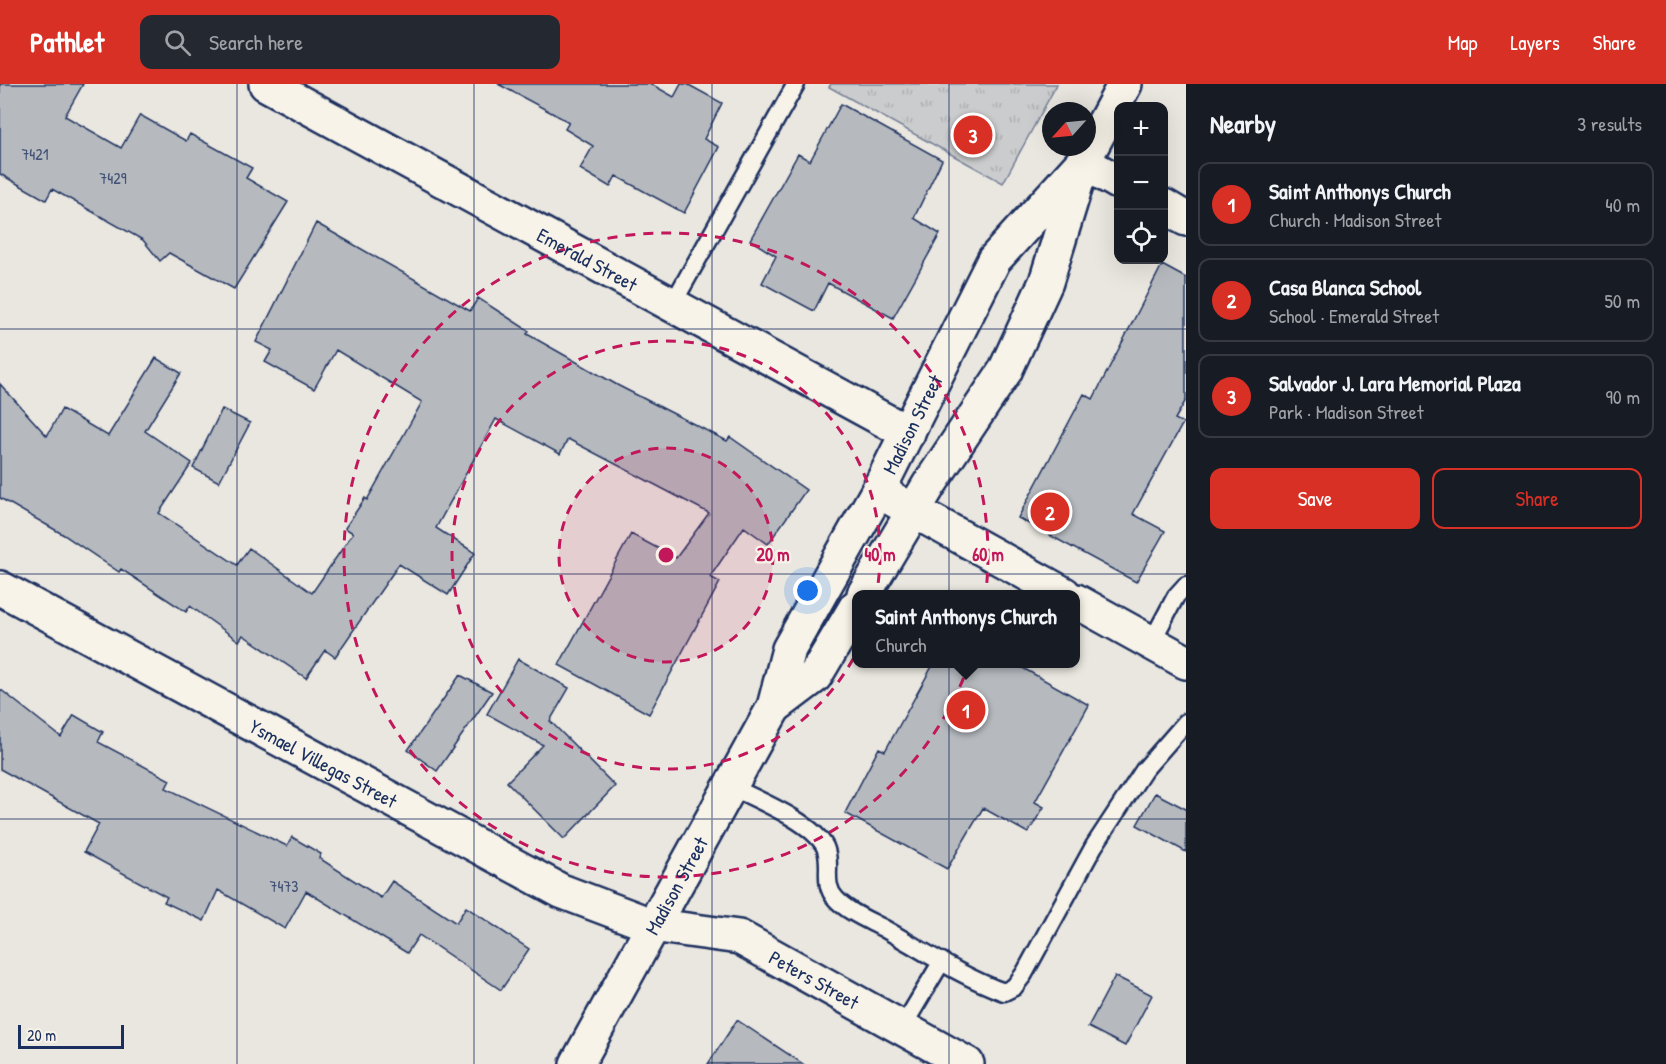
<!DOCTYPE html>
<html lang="en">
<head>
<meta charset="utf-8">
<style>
	:root { --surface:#171b24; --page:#242831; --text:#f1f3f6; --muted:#9ea1a6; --line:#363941; --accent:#d93025 }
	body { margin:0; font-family:"Patrick Hand",sans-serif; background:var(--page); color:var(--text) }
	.controls { position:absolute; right:18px; top:18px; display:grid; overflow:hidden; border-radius:12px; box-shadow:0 6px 24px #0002 }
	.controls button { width:54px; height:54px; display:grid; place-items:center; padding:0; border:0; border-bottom:2px solid var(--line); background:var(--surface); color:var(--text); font:30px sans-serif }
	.compass { position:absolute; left:1042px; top:18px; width:54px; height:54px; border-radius:50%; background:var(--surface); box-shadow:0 6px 24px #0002; rotate:243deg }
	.scale { position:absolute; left:18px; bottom:15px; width:106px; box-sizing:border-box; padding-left:6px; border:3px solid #1b2f5e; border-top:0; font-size:16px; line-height:21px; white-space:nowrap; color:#1b2f5e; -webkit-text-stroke:4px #f7f3e8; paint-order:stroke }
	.you { position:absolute; left:808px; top:507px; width:21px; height:21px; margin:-15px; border:4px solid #fff; border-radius:50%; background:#1a73e8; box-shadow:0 0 0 9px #1a73e833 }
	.badge { display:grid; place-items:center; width:39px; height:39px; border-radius:50%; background:var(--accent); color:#fff; font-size:20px; font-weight:700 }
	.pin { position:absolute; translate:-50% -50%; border:3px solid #fff; box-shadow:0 2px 6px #0006 }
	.popup { position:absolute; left:852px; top:506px; width:228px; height:78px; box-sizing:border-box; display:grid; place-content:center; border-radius:12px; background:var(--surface); filter:drop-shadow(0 2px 4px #0005); font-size:20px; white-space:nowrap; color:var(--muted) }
	.popup b { font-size:22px; color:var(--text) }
	.popup::after { content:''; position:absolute; left:50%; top:100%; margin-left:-12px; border:12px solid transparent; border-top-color:var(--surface) }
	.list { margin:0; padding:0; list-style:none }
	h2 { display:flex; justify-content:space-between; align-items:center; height:78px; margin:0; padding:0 24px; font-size:26px }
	h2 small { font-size:20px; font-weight:400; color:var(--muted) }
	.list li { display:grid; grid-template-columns:39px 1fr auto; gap:18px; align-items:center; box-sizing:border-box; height:84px; margin:0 12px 12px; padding:0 12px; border:2px solid var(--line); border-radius:12px }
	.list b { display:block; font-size:22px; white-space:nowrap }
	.list p { margin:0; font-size:20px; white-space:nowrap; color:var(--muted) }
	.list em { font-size:20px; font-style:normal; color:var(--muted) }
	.actions { display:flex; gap:12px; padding:18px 24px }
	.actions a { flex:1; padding:14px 0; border:2px solid var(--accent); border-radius:12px; text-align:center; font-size:21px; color:var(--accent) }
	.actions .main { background:var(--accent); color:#fff }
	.icon { flex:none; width:33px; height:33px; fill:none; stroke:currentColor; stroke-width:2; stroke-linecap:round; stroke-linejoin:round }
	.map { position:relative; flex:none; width:1186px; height:980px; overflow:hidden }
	header { display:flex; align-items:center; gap:36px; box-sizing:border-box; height:84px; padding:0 30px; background:var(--accent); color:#fff }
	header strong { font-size:28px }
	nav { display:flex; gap:33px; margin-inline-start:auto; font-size:21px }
	.search { width:420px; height:54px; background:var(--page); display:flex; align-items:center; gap:15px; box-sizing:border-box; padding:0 21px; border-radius:12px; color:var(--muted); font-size:22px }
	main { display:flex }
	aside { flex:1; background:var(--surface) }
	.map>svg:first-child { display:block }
</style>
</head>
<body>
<header>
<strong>Pathlet</strong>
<div class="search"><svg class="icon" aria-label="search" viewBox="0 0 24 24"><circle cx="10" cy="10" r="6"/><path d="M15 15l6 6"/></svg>Search here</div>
<nav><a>Map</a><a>Layers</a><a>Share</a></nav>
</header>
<main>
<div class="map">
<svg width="1186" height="980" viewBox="0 0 1186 980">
	<defs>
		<pattern id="park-tufts" width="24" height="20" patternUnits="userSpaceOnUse" patternTransform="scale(1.5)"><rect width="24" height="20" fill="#cbcccd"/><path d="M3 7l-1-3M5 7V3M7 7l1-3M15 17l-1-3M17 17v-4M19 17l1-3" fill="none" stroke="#aeb0b2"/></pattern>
	</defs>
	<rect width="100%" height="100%" fill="#eae7e0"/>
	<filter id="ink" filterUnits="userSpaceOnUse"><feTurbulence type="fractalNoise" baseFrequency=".0167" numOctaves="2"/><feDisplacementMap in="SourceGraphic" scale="12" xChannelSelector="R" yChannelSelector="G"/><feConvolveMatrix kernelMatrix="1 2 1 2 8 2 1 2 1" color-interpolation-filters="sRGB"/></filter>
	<g filter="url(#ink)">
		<!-- park -->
		<path fill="url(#park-tufts)" stroke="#737e96" stroke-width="1.5" d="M831,0H1057L1003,99L829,3Z"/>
		<!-- building -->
		<path fill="#b6babf" stroke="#1b2f5e" stroke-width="1.5" d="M0,0H83L65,32L121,64L140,31L186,57L190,50L252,84L246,94L288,118L234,205L169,169L160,177L143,156L52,105L46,116L0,90Z
			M498,0H651L674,13L681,0H687L722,19L704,55L719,63L684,129L616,92L610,103L580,85L593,62L565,45L569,38Z
			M841,20L942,76L914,134L940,150L893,234L828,199L814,227L762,199L776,172L750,156L798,70L810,77Z
			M316,139L470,227L478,214L529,247L527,250L619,302L727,357L730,353L806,406L768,460L744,443L710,493L720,498L649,630L559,581L631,450L676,474L709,429L568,355L560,370L496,335L436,444L475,469L448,511L399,480L335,573L325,566L306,594L243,551L239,557L190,522L186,528L121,485L119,488L64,451L0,414V300L47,352L62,325L108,352L156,274L181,289L145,347L192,379L159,429L237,481L249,464L312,509L353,449L345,444L365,414L367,416L422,318L336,266L314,305L265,278L272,266L256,258Z
			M1162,181L1186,194V316L1175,335L1183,339L1133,430L1165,447L1136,498L1018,434L1084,310L1093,315Z
			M222,325L250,339L219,398L193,384Z
			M518,575L569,604L550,637L615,702L564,755L507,698L543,661L487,630Z
			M934,579H1014L1089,621L1035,718L1044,723L1028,749L983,724L947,785L845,729L879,664L885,667Z
			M460,591L492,608L437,687L408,666Z
			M0,605L61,653L74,631L103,648L98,658L170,696L166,704L287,762L292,753L321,770L319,774L381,814L392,797L456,839L466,823L529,865L501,906L419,851L407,869L306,807L285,845L218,806L204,837L164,818L167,813L84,768L99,740L0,685Z
			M1155,709L1186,725V768L1137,741Z
			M1115,892L1152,911L1125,962L1088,943Z
			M737,936L803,980H708Z"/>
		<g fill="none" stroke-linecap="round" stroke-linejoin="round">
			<defs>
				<path id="service" d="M672,221L796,0
					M1151,559L1176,512L1186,501
					M730,702C755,715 812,737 825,763C833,781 821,799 836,815C848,828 868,836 883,844C922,866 962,893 1004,908L1014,903L1024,890L1094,762L1144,686L1186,638
					M902,944L942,877"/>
				<g id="minor">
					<path id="s1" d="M266,0L908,349"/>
					<path d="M1083,78L1118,98"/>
					<path d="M1164,122L1186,135"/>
					<path d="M878,407L1064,510"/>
					<path id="s2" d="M0,504L561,807L651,841L739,853L967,980"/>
					<path d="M1076,517L1186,578"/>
				</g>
				<g id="tertiary">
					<path d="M864,510L929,401L1005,287L1046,198L1083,78L1125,0"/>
					<path d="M774,623L815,592L856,523"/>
					<path id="s3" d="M577,980L774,623L789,565L878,407L994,176L1083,78"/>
				</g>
			</defs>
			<!-- service casing -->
			<use href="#service" stroke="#1b2f5e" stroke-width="21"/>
			<!-- minor casing -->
			<use href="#minor" stroke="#1b2f5e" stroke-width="38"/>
			<!-- tertiary casing -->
			<use href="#tertiary" stroke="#1b2f5e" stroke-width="38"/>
			<!-- service -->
			<use href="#service" stroke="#f7f3e8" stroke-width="16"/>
			<!-- minor -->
			<use href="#minor" stroke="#f7f3e8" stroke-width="33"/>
			<!-- tertiary -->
			<use href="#tertiary" stroke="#f7f3e8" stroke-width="33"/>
		</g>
	</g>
	<!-- grid -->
	<path fill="none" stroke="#1b2f5e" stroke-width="1.5" stroke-opacity="0.55" d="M237,0V980M474,0V980M712,0V980M949,0V980M0,245H1186M0,490H1186M0,735H1186"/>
	<!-- distance rings -->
	<circle cx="666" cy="471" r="107" fill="#c2185b" fill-opacity=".12"/>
	<g fill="none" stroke="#c2185b" stroke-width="3" stroke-dasharray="10 8">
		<circle cx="666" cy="471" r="107"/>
		<circle cx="666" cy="471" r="214"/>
		<circle cx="666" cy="471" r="322"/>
	</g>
	<g text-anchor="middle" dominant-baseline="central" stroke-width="4.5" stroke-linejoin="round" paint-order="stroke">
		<!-- number labels -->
		<g font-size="16" fill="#425276">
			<text x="35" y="70">7421</text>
			<text x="113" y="94">7429</text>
			<text x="284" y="802">7473</text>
		</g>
		<!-- street labels -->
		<g font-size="20" fill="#1b2f5e" stroke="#f7f3e8">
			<text stroke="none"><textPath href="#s1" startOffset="366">Emerald Street</textPath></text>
			<text stroke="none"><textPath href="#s3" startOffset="724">Madison Street</textPath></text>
			<text stroke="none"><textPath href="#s2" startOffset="368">Ysmael Villegas Street</textPath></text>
			<text stroke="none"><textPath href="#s3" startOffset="204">Madison Street</textPath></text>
			<text stroke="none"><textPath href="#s2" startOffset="909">Peters Street</textPath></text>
		</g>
	</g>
	<circle cx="666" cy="471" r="9" fill="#c2185b" stroke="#f7f3e8" stroke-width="3"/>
	<g font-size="18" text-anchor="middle" font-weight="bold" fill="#c2185b" stroke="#f7f3e8" stroke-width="4.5" stroke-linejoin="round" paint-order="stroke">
		<text x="773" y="477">20 m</text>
		<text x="880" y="477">40 m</text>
		<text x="988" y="477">60 m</text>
	</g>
</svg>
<div class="controls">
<button>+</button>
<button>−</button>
<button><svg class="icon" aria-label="locate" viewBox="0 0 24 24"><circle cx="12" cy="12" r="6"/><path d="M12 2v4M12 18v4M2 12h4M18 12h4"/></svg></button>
</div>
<svg class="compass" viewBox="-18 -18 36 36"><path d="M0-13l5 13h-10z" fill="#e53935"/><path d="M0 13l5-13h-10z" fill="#9ea1a6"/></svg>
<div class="scale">20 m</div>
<div class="you"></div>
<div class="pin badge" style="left:966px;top:626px">1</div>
<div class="popup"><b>Saint Anthonys Church</b>Church</div>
<div class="pin badge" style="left:1050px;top:428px">2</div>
<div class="pin badge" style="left:973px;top:51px">3</div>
</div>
<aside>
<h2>Nearby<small>3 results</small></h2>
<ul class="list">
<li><span class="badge">1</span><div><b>Saint Anthonys Church</b><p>Church · Madison Street</p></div><em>40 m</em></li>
<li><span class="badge">2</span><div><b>Casa Blanca School</b><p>School · Emerald Street</p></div><em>50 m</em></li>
<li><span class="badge">3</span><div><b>Salvador J. Lara Memorial Plaza</b><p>Park · Madison Street</p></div><em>90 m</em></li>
</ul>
<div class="actions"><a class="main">Save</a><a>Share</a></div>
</aside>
</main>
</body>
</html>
